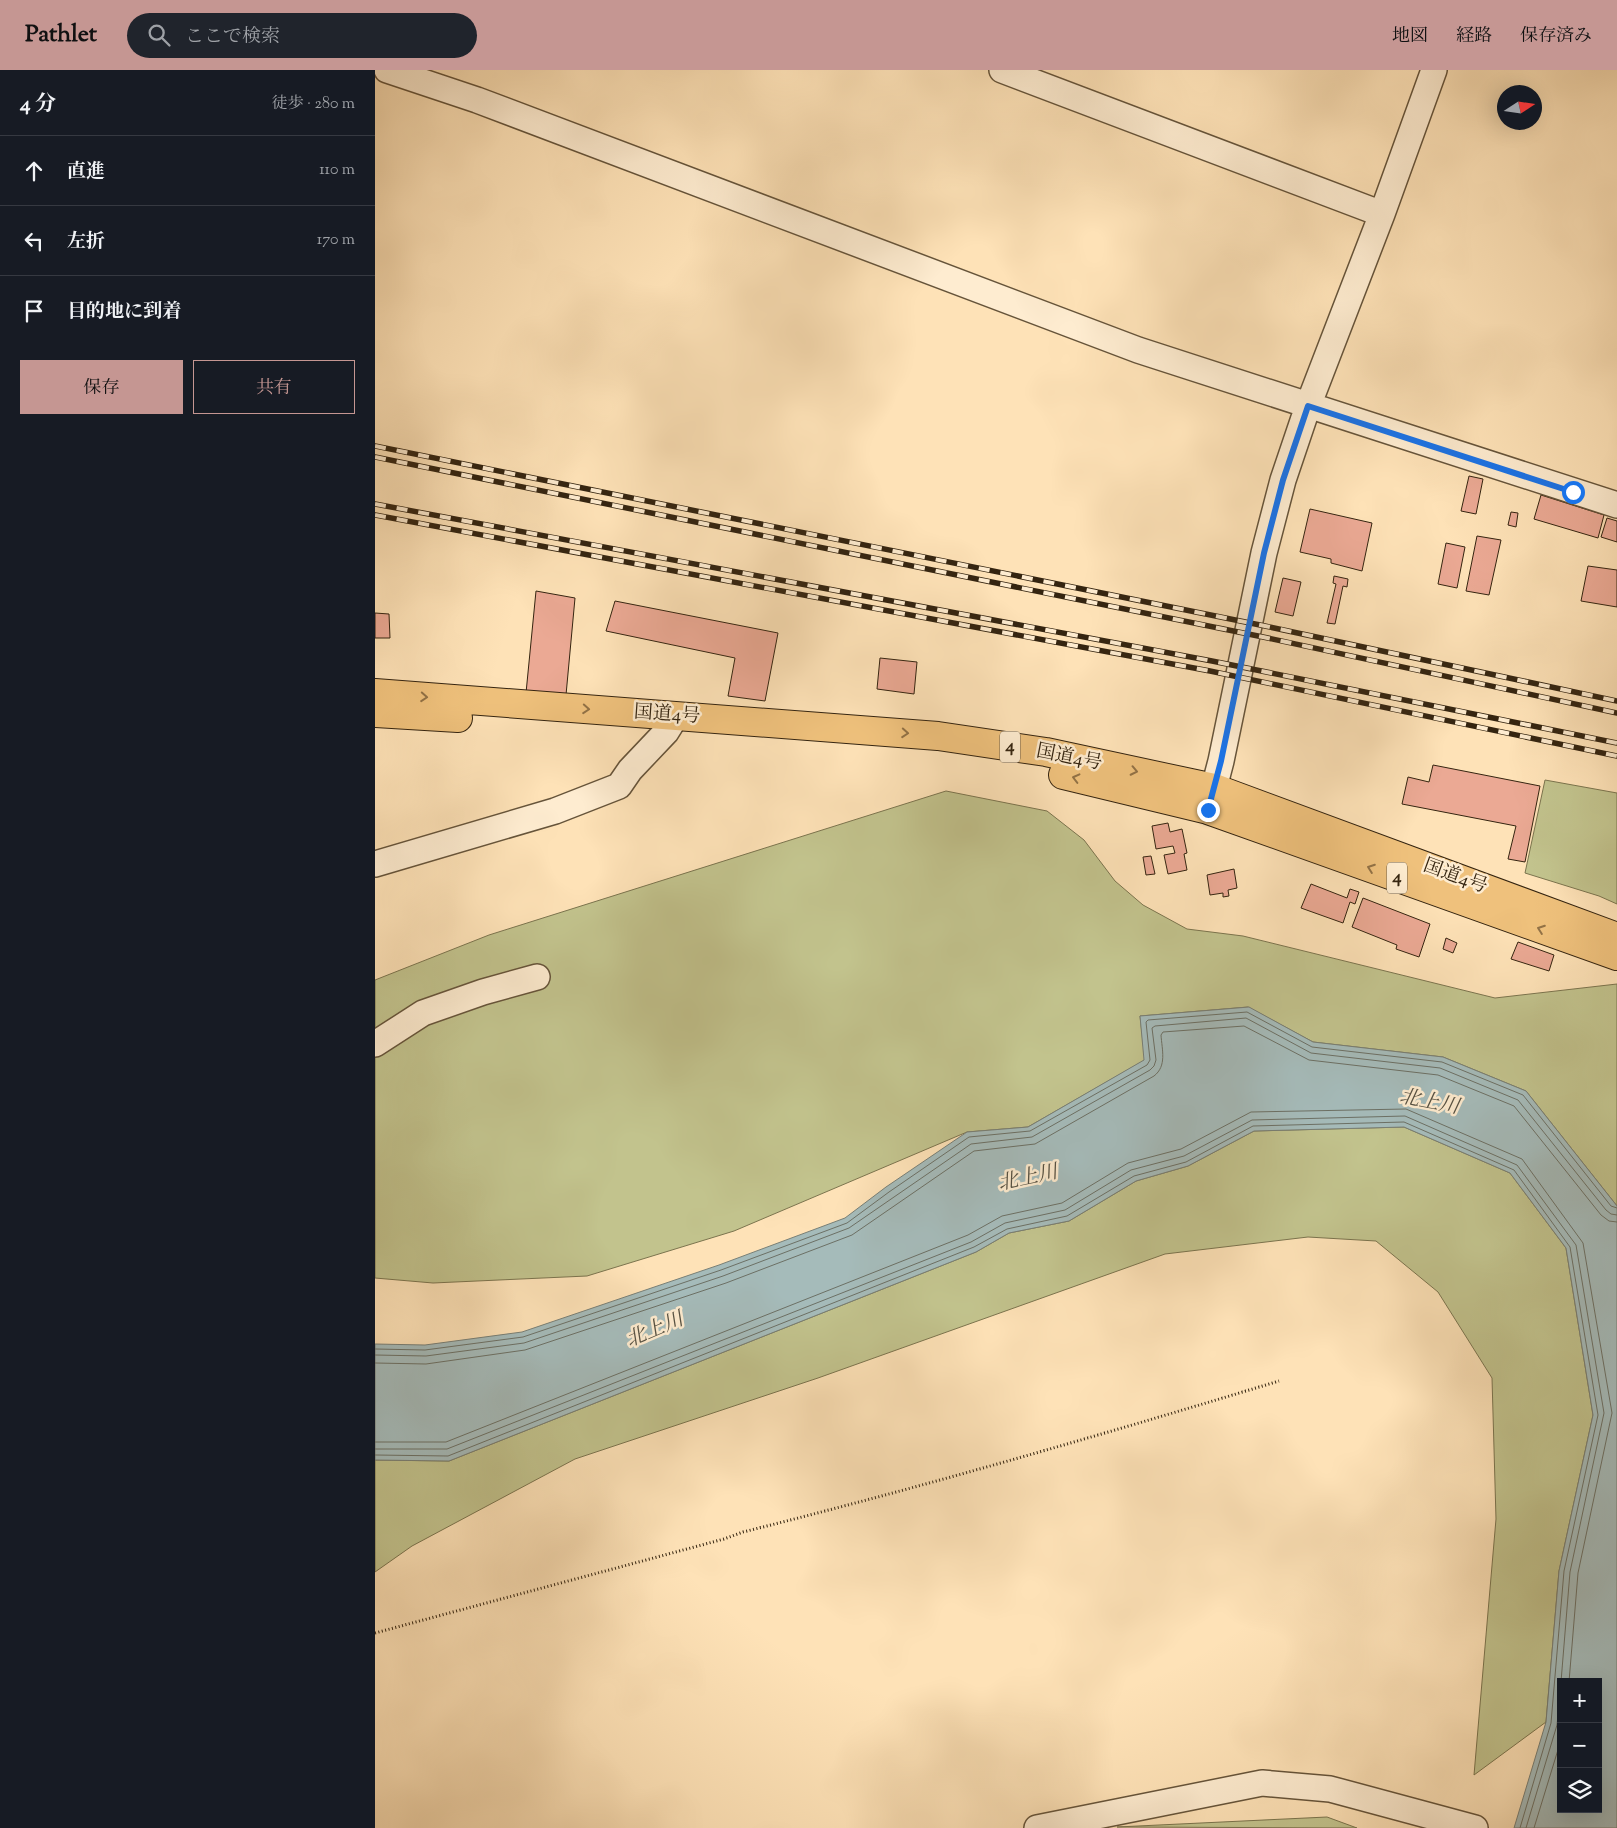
<!DOCTYPE html>
<html lang="ja">
<head>
<meta charset="utf-8">
<style>
	:root { --surface:#171b24; --page:#20242c; --text:#f1f3f6; --muted:#9ea1a6; --line:#363941; --accent:#c59692 }
	body { margin:0; font-family:"Sorts Mill Goudy","Noto Serif JP",serif; background:var(--page); color:var(--text) }
	.controls { position:absolute; right:15px; bottom:15px; display:grid; overflow:hidden; border-radius:0px; box-shadow:0 5px 20px #0002 }
	.controls button { width:45px; height:45px; display:grid; place-items:center; padding:0; border:0; border-bottom:1px solid var(--line); background:var(--surface); color:var(--text); font:25px sans-serif }
	.compass { position:absolute; left:1122px; top:15px; width:45px; height:45px; border-radius:50%; background:var(--surface); box-shadow:0 5px 20px #0002; rotate:78deg }
	.stop { position:absolute; width:15px; height:15px; margin:-11px; border:4px solid #1a73e8; border-radius:50%; background:#fff }
	.stop.end { background:#1a73e8; border-color:#fff; box-shadow:0 1px 5px #0008 }
	.list { margin:0; padding:0; list-style:none }
	h2 { display:flex; justify-content:space-between; align-items:center; height:65px; margin:0; padding:0 20px; font-size:21px }
	h2 small { font-size:16px; font-weight:400; color:var(--muted) }
	.list li { display:grid; grid-template-columns:32px 1fr auto; gap:15px; align-items:center; box-sizing:border-box; height:70px; padding:0 20px; border-top:1px solid var(--line) }
	.list b { display:block; font-size:19px; white-space:nowrap }
	.list em { font-size:16px; font-style:normal; color:var(--muted) }
	.actions { display:flex; gap:10px; padding:15px 20px }
	.actions a { flex:1; padding:11px 0; border:1px solid var(--accent); border-radius:0px; text-align:center; font-size:18px; color:var(--accent) }
	.actions .main { background:var(--accent); color:#111 }
	.icon { flex:none; width:28px; height:28px; fill:none; stroke:currentColor; stroke-width:2; stroke-linecap:round; stroke-linejoin:round }
	.map { position:relative; flex:none; width:1242px; height:1758px; overflow:hidden }
	header { display:flex; align-items:center; gap:30px; box-sizing:border-box; height:70px; padding:0 25px; background:var(--accent); color:#111 }
	header strong { font-size:24px }
	nav { display:flex; gap:28px; margin-inline-start:auto; font-size:18px }
	.search { width:350px; height:45px; background:var(--page); display:flex; align-items:center; gap:12px; box-sizing:border-box; padding:0 18px; border-radius:28px; color:var(--muted); font-size:19px }
	main { display:flex }
	aside { flex:1; background:var(--surface) }
	.map>svg:first-child { display:block }
</style>
</head>
<body>
<header>
<strong>Pathlet</strong>
<div class="search"><svg class="icon" aria-label="search" viewBox="0 0 24 24"><circle cx="10" cy="10" r="6"/><path d="M15 15l6 6"/></svg>ここで検索</div>
<nav><a>地図</a><a>経路</a><a>保存済み</a></nav>
</header>
<main>
<aside>
<h2>4 分<small>徒歩 · 280 m</small></h2>
<ul class="list">
<li><svg class="icon" aria-label="ahead" viewBox="0 0 24 24"><path d="M12 20V5M6 11l6-6 6 6"/></svg><div><b>直進</b></div><em>110 m</em></li>
<li><svg class="icon" aria-label="left" viewBox="0 0 24 24"><path d="M17 20v-9H6M10 6l-5 5 5 5"/></svg><div><b>左折</b></div><em>170 m</em></li>
<li><svg class="icon" aria-label="arrive" viewBox="0 0 24 24"><path d="M6 21V4h12l-3 4 3 4H6"/></svg><div><b>目的地に到着</b></div></li>
</ul>
<div class="actions"><a class="main">保存</a><a>共有</a></div>
</aside>
<div class="map">
<svg width="1242" height="1758" viewBox="0 0 1242 1758">
	<rect width="100%" height="100%" fill="#fee2b7"/>
	<filter id="stains"><feTurbulence type="fractalNoise" baseFrequency=".004" numOctaves="4"/><feColorMatrix values="0 0 0 0 .2 0 0 0 0 .09 0 0 0 0 .02 0 0 0 .5 -.17"/></filter>
	<radialGradient id="worn" r=".72"><stop offset=".6" stop-color="#630" stop-opacity="0"/><stop offset="1" stop-color="#630" stop-opacity=".3"/></radialGradient>
	<!-- green -->
	<path fill="#c2c38d" stroke="#7b744e" d="M1170,710L1242,723V834L1224,826L1150,803Z
		M571,721L672,741L709,770L740,811L768,835L812,859L868,866L1120,928L1242,914V1136L1151,1021L1068,987L938,972L873,937L765,946L770,990L653,1057L592,1062L359,1161L212,1206L58,1213L0,1208V910L114,865Z
		M1029,1057L1135,1103L1191,1178L1218,1345L1184,1501L1171,1652L1099,1705L1121,1449L1117,1308L1063,1222L1001,1171L933,1167L790,1184L443,1308L200,1389L37,1476L0,1502V1390L74,1391L601,1182L634,1163L694,1151L761,1111L813,1096L879,1061Z
		M952,1747L982,1758L742,1757Z"/>
	<!-- water -->
	<path fill="#a5bbba" stroke="#787f76" fill-rule="evenodd" d="M874,937L938,972L1068,987L1151,1021L1242,1136V1758H1139L1171,1652L1184,1501L1218,1345L1191,1178L1135,1103L1029,1057L879,1061L813,1096L761,1111L694,1151L634,1163L601,1182L74,1391L0,1390V1274L50,1275L147,1262L344,1195L470,1148L511,1117L592,1062L653,1057L769,990L765,946ZM1186,1612H1223V1739H1186Z"/>
	<g fill="none" stroke-linecap="round" stroke-linejoin="round">
		<!-- shore -->
		<path stroke="#6c7065" stroke-width="1" d="M0,1279L50,1280L148,1267L346,1200L472,1153L514,1122L594,1067L655,1061L772,995L775,990L771,952L773,950L872,942L937,977L1067,992L1148,1025L1236,1136L1242,1138
			M0,1285L51,1286L149,1273L348,1206L474,1158L596,1074L657,1067L775,1000L779,996L781,990L777,958L780,956L871,948L936,983L1065,998L1143,1030L1231,1140L1236,1144L1242,1145
			M0,1293L51,1294L150,1280L351,1213L477,1165L599,1081L660,1074L779,1006C792,996 787,980 786,965L788,962L869,956L934,990L1063,1005L1139,1036L1226,1145L1234,1151L1242,1152
			M0,1372H71L593,1165L627,1146L687,1133L753,1093L806,1079L876,1042L1031,1039L1147,1089L1208,1173L1237,1343L1203,1503L1194,1612
			M0,1379H72L596,1172L630,1153L690,1140L756,1100L809,1086L877,1050L1030,1046L1142,1095L1201,1175L1229,1343L1195,1502L1186,1612
			M0,1385L73,1386L599,1177L632,1159L692,1146L759,1106L811,1092L878,1056L1029,1052L1139,1100L1195,1177L1223,1345L1189,1501L1176,1653L1145,1758
			M1151,1758L1182,1655L1186,1616
			M1159,1758L1186,1670"/>
	</g>
	<!-- building -->
	<path fill="#eba994" stroke="#342410" d="M1094,406L1108,409L1101,444L1086,441Z
		M1166,425L1229,445L1223,468L1159,449Z
		M935,439L997,453L987,501L956,493V489L925,482Z
		M1136,442L1143,443L1141,457L1133,455Z
		M1232,448L1242,451V472L1226,467Z
		M1102,466L1126,470L1114,525L1091,521Z
		M1071,473L1090,477L1082,518L1063,514Z
		M1213,496L1242,500V537L1206,531Z
		M959,506L973,509L972,517L968,516L960,554L952,553L961,514L958,513Z
		M908,508L926,512L918,546L900,542Z
		M161,521L200,528L191,625L151,623Z
		M240,531L403,563L390,631L353,626L360,588L231,561Z
		M0,543L14,544L15,568H0Z
		M505,588L542,592L539,624L502,619Z
		M1058,695L1165,716L1150,792L1133,789L1141,756L1027,734L1033,707L1054,712Z
		M793,753L795,762L807,759L812,783L809,784L812,800L793,804L789,785L800,783L798,776L781,779L777,756Z
		M776,786L780,804L771,805L768,787Z
		M859,799L862,818L853,820L854,826L848,827V823L835,825L832,805Z
		M936,814L972,828L975,819L984,822L980,834L975,832L968,853L926,838Z
		M988,828L1055,854L1044,887L1021,879L1022,875L977,857Z
		M1071,868L1082,873L1078,883L1068,879Z
		M1143,872L1179,885L1174,901L1136,889Z"/>
	<g fill="none" stroke-linecap="round" stroke-linejoin="round">
		<defs>
			<path id="minor" d="M12,0L102,30L763,280L1242,435
				M627,0L1007,144
				M834,737L846,691L889,483L908,410L933,336L1007,144L1059,0
				M0,794L180,741L244,716L255,700L291,662L301,646
				M0,974L48,943L108,922L162,907
				M662,1758L887,1713L955,1719L1100,1758"/>
			<path id="highway" d="M0,623L563,666L671,682L839,718L1242,867
				M0,643L83,648
				M688,705L833,740L1242,886"/>
		</defs>
		<!-- minor casing -->
		<use href="#minor" stroke="#66543a" stroke-width="28"/>
		<!-- highway casing -->
		<use href="#highway" stroke="#342410" stroke-width="30"/>
		<!-- path -->
		<path stroke="#342410" stroke-width="3" stroke-dasharray="1 2.5" stroke-linecap="butt" d="M0,1563L349,1469L368,1462C548,1417 726,1365 904,1311"/>
		<!-- minor -->
		<use href="#minor" stroke="#feecd0" stroke-width="25"/>
		<!-- highway -->
		<use href="#highway" stroke="#efc17c" stroke-width="28"/>
		<defs>
			<path id="rail" d="M0,376L890,556L1242,631
				M0,387L888,567L1242,643
				M0,434L837,591L1242,673
				M0,445L835,601L1242,686"/>
		</defs>
		<!-- rail casing -->
		<use href="#rail" stroke="#342410" stroke-width="5.5"/>
		<!-- rail -->
		<use href="#rail" stroke="#feecd0" stroke-width="4" stroke-dasharray="11" stroke-linecap="butt"/>
	</g>
	<!-- one-way arrows -->
	<defs><path id="oneway-chevron" d="M-2-3.5L2.5 0L-2 3.5" fill="none" stroke-width="1.6" stroke-linecap="round" stroke-linejoin="round" transform="scale(1.25)"/></defs>
	<g stroke="#927246">
		<use href="#oneway-chevron" transform="translate(49 627) rotate(4)"/>
		<use href="#oneway-chevron" transform="translate(211 639) rotate(4)"/>
		<use href="#oneway-chevron" transform="translate(530 663) rotate(4)"/>
		<use href="#oneway-chevron" transform="translate(759 701) rotate(12)"/>
		<use href="#oneway-chevron" transform="translate(701 708) rotate(-166)"/>
		<use href="#oneway-chevron" transform="translate(996 798) rotate(-160)"/>
		<use href="#oneway-chevron" transform="translate(1166 859) rotate(-160)"/>
	</g>
	<g fill="none" stroke-linecap="round" stroke-linejoin="round">
		<!-- route -->
		<path stroke="#1a73e8" stroke-width="6" d="M833,740L846,691L889,483L908,410L933,336L1198,422"/>
	</g>
	<g text-anchor="middle" dominant-baseline="central" stroke-width="5" stroke-linejoin="round" paint-order="stroke">
		<!-- shield labels -->
		<g fill="#feecd0" stroke="#71604a" stroke-width="1">
			<rect x="625" y="661.5" width="20" height="31" rx="4"/>
			<rect x="1012" y="792.5" width="20" height="31" rx="4"/>
		</g>
		<g font-size="18" font-weight="bold" fill="#342410">
			<text x="635" y="677">4</text>
			<text x="1022" y="808">4</text>
		</g>
		<!-- street labels -->
		<g font-size="19" fill="#342410" stroke="#feecd0">
			<text transform="translate(292 645) rotate(4)">国道4号</text>
			<text transform="translate(694 688) rotate(11)">国道4号</text>
			<text transform="translate(1080 807) rotate(20)">国道4号</text>
		</g>
		<!-- water labels -->
		<g font-size="20" font-style="italic" fill="#565143" stroke="#feecd0">
			<text transform="translate(1054 1033) rotate(11)">北上川</text>
			<text transform="translate(653 1109) rotate(-12)">北上川</text>
			<text transform="translate(280 1261) rotate(-23)">北上川</text>
		</g>
	</g>
	<rect width="100%" height="100%" filter="url(#stains)"/>
	<rect width="100%" height="100%" fill="url(#worn)"/>
</svg>
<div class="controls">
<button>+</button>
<button>−</button>
<button><svg class="icon" aria-label="layers" viewBox="0 0 24 24"><path d="M12 4l9 5-9 5-9-5zM3 14l9 5 9-5"/></svg></button>
</div>
<svg class="compass" viewBox="-18 -18 36 36"><path d="M0-13l5 13h-10z" fill="#e53935"/><path d="M0 13l5-13h-10z" fill="#9ea1a6"/></svg>
<div class="stop" style="left:1198px;top:422px"></div>
<div class="stop end" style="left:833px;top:740px"></div>
</div>
</main>
</body>
</html>
